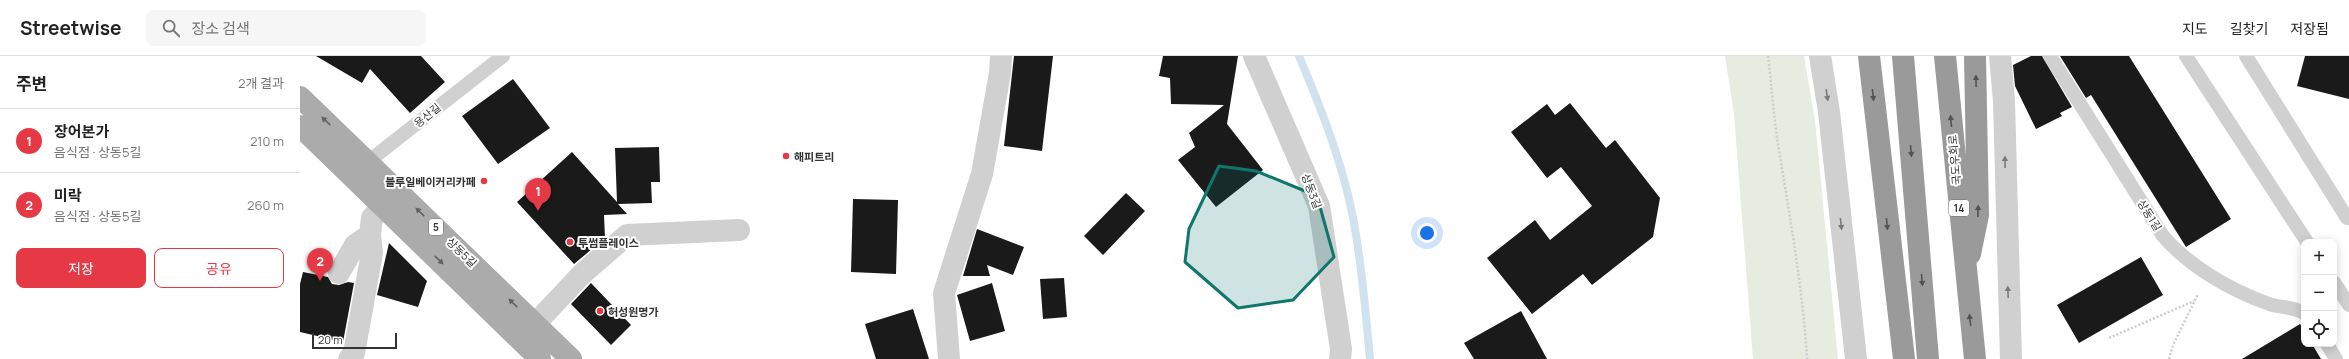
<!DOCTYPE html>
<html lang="ko">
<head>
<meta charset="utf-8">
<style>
	:root { --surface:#fff; --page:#f6f6f6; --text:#222; --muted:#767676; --line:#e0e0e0; --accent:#e63946 }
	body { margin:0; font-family:Manrope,"Noto Sans KR",sans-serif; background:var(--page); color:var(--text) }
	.controls { position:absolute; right:12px; bottom:12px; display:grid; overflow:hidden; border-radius:8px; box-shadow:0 2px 10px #0003 }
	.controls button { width:36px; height:36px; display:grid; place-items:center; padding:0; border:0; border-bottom:1px solid var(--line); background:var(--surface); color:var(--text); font:20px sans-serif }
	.scale { position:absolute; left:12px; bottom:10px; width:85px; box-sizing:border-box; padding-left:4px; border:2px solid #333; border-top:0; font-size:11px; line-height:14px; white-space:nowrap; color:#333; -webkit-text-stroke:3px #fff; paint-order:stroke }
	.you { position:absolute; left:1127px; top:177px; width:14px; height:14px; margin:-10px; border:3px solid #fff; border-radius:50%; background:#1a73e8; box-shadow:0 0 0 6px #1a73e833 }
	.badge { display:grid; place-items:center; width:26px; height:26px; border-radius:50%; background:var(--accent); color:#fff; font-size:13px; font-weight:700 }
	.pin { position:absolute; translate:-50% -33px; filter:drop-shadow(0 1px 2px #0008) }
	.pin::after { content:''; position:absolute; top:21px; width:14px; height:12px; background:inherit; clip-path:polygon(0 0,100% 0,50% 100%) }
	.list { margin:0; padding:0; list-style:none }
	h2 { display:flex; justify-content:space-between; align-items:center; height:52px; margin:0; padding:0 16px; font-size:17px }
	h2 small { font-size:13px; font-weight:400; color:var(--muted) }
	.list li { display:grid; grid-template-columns:26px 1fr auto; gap:12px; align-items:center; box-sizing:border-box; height:64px; padding:0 16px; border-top:1px solid var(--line) }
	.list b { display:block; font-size:15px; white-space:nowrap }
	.list p { margin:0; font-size:13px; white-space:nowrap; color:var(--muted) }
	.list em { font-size:13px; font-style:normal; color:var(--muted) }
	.actions { display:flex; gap:8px; padding:12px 16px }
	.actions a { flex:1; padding:9px 0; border:1px solid var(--accent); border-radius:8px; text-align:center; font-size:14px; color:var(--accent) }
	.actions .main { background:var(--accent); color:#fff }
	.icon { flex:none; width:22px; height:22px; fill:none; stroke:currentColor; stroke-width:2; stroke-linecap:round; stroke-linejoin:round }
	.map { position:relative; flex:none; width:2049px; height:303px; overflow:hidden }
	header { display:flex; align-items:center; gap:24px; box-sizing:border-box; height:56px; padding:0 20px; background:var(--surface); border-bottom:1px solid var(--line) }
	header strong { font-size:19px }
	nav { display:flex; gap:22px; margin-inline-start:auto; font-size:14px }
	.search { width:280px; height:36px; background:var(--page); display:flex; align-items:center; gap:10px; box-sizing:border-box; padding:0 14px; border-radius:8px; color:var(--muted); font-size:15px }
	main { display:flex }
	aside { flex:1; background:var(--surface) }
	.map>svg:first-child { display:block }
</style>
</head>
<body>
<header>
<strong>Streetwise</strong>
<div class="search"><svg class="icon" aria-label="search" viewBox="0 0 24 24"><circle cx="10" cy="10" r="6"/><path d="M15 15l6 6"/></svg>장소 검색</div>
<nav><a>지도</a><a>길찾기</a><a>저장됨</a></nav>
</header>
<main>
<aside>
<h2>주변<small>2개 결과</small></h2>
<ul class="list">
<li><span class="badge">1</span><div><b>장어본가</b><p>음식점 · 상동5길</p></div><em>210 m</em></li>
<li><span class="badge">2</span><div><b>미락</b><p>음식점 · 상동5길</p></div><em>260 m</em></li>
</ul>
<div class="actions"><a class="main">저장</a><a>공유</a></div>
</aside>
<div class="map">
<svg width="2049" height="303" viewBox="0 0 2049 303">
	<rect width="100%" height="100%" fill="#fff"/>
	<!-- green -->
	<path fill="#e6ecdf" d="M1425,0H1504L1515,65L1538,303H1453L1434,58Z"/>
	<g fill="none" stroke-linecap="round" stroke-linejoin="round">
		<!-- stream -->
		<path stroke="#cfe2ee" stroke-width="8" d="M999,0C1023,57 1047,118 1056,179C1063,220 1066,262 1070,303"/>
	</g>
	<!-- building -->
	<path fill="#1a1a1a" d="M16,0H121L145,26L110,57L70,13L62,27Z
		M714,0H753L742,95L704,90Z
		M863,0H938L927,68L963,114L916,151L878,104L895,91L889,77L924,49L871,48L870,22L859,20Z
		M1731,0H1742L1772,51L1760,57L1762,60L1736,73L1715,30L1713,9Z
		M1760,0H1829L1931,163L1886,191L1791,39L1786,42Z
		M2005,0H2049V43L1997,30Z
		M213,23L250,72L198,108L162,60Z
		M1270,47L1306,92L1315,84L1360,142L1353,181L1292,229L1283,218L1232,258L1187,202L1235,164L1250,184L1292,150L1261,111L1247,122L1211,76L1247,48L1255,59Z
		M359,91L360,126H351L352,147L318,148L327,158L304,159L305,182L274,208L217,146L272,96L317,146L315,92Z
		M826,137L845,155L803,199L784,180Z
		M553,143L598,144L596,218L551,216Z
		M677,173L724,191L713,219L687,209L690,220H663Z
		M89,187L127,225L118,251L77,239Z
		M1841,201L1863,239L1779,287L1757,249Z
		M3,216L28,221L32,228L39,229L48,226L54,227L43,286L0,276V228Z
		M764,222L767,261L743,263L740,223Z
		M291,227L331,269L311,289L271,248Z
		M692,227L705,275L670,285L657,239Z
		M613,253L629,303H576L565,268Z
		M1221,255L1247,303H1174L1164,287Z
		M2000,268L2004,274V288H2012L2021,303H1942Z"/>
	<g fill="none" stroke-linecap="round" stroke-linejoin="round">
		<!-- path -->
		<path stroke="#cdcdcd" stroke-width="2.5" stroke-dasharray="2 2" stroke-linecap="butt" d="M1468,0C1472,33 1474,67 1480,100C1491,168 1503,235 1507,303
			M1809,282L1894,245
			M1869,303L1873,289L1898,238"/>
		<!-- lane -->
		<path stroke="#d0d0d0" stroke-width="14" d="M1750,0L1863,180C1890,211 1930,234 1969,248C1980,252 1993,250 2004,257
			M1886,0L2007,186
			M1946,0L2047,162
			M63,112L69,105L203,0
			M2034,226L2049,249
			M2027,288L2036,303"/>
		<!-- street -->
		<path stroke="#d0d0d0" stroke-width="22" d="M954,0L1019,150L1041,293L1040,303
			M1520,0L1529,56L1556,303
			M1700,0L1704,45L1711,303
			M39,217L55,189L70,179
			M235,268L282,218L327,179L439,174
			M49,303L54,297L72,197L70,179L72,162L83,150
			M649,303L644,237L682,118L700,17L701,0"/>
		<!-- primary -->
		<path stroke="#ababab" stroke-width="22" d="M0,41L271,303
			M0,70L240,303"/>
		<!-- highway -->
		<path stroke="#9a9a9a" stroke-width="22" d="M1569,0L1604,303
			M1603,0L1628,303
			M1645,0L1675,303
			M1670,198L1678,159L1675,0"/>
	</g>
	<!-- one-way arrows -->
	<defs><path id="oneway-solid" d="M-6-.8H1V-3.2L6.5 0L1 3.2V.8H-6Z"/></defs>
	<g fill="#525252">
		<use href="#oneway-solid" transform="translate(1676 25) rotate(-91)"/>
		<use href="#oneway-solid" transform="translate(1573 39) rotate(84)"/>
		<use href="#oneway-solid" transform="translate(1651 65) rotate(-95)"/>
		<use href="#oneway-solid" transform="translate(1611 95) rotate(85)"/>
		<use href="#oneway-solid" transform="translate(1678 155) rotate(-88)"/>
		<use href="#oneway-solid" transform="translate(1587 168) rotate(84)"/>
		<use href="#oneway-solid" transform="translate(1622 224) rotate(85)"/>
		<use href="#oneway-solid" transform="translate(1670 264) rotate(-97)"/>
	</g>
	<g fill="#7a7a7a">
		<use href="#oneway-solid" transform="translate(1527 39) rotate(81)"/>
		<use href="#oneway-solid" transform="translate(1705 106) rotate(-91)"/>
		<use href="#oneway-solid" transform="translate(1541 168) rotate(84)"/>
		<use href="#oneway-solid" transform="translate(1708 236) rotate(-92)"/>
	</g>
	<g fill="#636363">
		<use href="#oneway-solid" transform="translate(26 65) rotate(-137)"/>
		<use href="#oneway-solid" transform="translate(120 156) rotate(-136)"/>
		<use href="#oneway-solid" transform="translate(139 204) rotate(44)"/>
		<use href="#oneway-solid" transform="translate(213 247) rotate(-136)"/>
	</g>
	<!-- marked area -->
	<path fill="#0f766e" fill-opacity="0.2" stroke="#0f766e" stroke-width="3" stroke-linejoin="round" d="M919,110L956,115L1017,140L1034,201L993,244L938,252L885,206L889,173Z"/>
	<!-- markers -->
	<g fill="#e63946" stroke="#fff" stroke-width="1.5">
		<circle cx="486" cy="100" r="4"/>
		<circle cx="184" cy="125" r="4"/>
		<circle cx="270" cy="186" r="4"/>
		<circle cx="300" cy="255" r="4"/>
	</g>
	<g text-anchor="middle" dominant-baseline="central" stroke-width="4" stroke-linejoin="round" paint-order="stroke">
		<!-- shield labels -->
		<g fill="#fff" stroke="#707070" stroke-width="1">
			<rect x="1649" y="144" width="20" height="16" rx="3"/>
			<rect x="129" y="163" width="14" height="16" rx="3"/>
		</g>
		<g font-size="10" font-weight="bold" fill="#333">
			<text x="1659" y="152">14</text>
			<text x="136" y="171">5</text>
		</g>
		<!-- street labels -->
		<g font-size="11" fill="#333" stroke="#fff">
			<text transform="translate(127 59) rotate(-39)">용산길</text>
			<text transform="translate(1654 104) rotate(-95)">국도우회로</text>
			<text transform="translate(1012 135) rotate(69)">상동3길</text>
			<text transform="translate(1850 159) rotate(58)">상동1길</text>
			<text transform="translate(162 196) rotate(44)">상동5길</text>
		</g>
		<!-- poi labels -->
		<g font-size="11" font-weight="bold" fill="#333" stroke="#fff" text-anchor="start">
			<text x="494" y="100">해피트리</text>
			<text x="176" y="125" text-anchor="end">블루일베이커리카페</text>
			<text x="278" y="186">투썸플레이스</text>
			<text x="308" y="255">허성원명가</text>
		</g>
	</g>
</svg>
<div class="controls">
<button>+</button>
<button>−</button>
<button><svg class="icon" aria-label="locate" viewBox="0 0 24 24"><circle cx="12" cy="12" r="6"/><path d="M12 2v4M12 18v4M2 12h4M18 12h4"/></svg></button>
</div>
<div class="scale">20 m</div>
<div class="you"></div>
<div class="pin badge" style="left:238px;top:155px">1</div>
<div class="pin badge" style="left:20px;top:225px">2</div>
</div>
</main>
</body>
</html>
